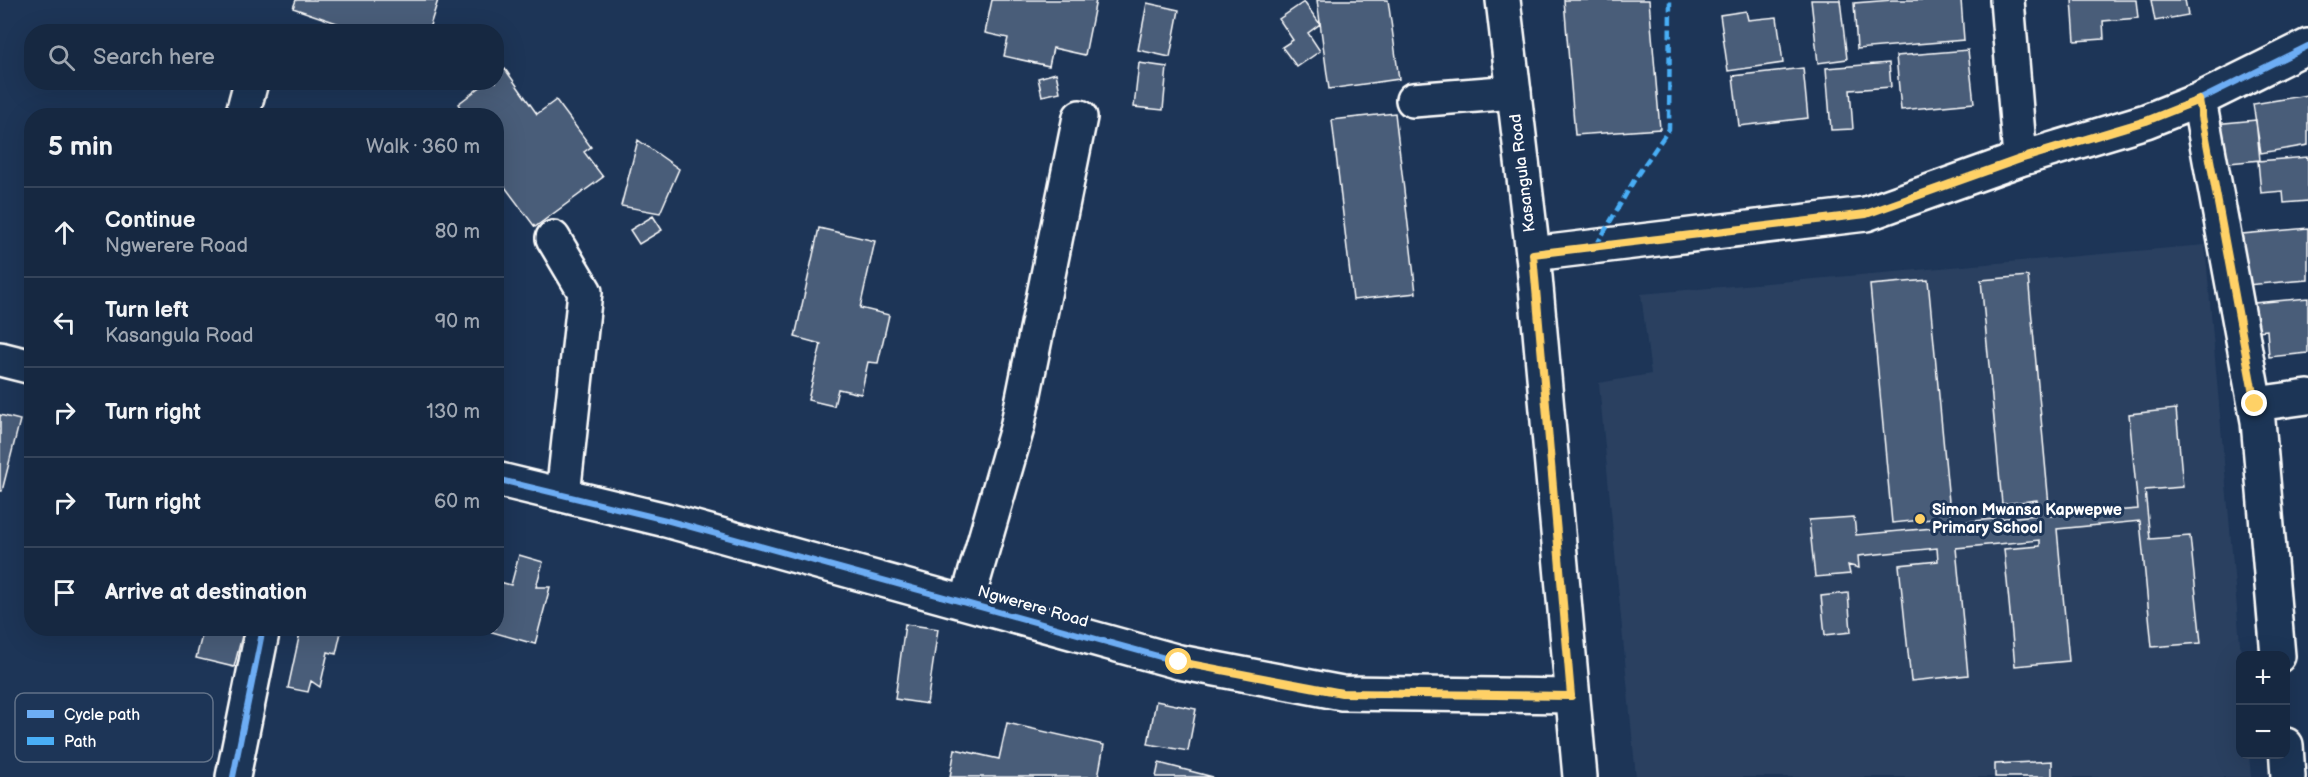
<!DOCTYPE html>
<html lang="en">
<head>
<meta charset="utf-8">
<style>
	:root { --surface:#162841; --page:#23344c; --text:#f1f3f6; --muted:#9ea6b1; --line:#35445a }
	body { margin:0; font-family:"Balsamiq Sans",sans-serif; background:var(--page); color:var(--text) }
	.controls { position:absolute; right:18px; bottom:18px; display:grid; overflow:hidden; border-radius:12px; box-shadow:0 6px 24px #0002 }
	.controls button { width:54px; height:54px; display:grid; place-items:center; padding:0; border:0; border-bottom:2px solid var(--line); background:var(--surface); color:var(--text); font:30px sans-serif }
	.stop { position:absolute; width:18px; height:18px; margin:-14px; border:4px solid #ffd166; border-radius:50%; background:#fff }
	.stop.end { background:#ffd166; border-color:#fff; box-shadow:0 2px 6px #0008 }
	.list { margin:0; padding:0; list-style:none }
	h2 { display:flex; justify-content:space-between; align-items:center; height:78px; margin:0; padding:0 24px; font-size:26px }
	h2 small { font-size:20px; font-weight:400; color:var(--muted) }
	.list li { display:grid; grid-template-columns:39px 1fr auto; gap:18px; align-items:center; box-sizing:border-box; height:90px; padding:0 24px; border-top:2px solid var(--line) }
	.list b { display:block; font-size:22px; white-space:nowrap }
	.list p { margin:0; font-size:20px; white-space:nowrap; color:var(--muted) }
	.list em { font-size:20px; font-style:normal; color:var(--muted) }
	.icon { flex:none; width:33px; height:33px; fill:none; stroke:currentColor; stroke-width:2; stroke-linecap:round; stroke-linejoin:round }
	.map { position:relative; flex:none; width:2308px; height:777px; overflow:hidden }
	.search { position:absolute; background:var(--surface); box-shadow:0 6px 24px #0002; left:24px; top:24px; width:480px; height:66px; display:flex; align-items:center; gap:15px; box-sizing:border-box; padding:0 21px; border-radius:24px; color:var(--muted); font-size:22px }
	.panel { position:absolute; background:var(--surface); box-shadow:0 6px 24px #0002; left:24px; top:108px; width:480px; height:528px; border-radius:24px }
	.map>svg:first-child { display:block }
</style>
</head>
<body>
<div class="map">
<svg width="2308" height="777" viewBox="0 0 2308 777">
	<rect width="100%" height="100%" fill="#1d3557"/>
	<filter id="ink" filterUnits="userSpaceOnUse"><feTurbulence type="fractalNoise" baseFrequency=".0167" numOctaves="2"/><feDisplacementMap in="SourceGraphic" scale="12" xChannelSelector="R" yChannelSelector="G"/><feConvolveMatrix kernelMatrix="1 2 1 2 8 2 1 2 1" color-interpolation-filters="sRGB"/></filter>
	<g filter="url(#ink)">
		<!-- built -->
		<path fill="#2a4161" d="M2205,245L2241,655L2240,754L2249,755L2251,777H1636L1599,383L1651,374L1641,294Z"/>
		<!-- building -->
		<path fill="#4a5d79" stroke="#fff" stroke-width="1.5" d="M296,0H438L428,32H363L293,8Z
			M992,0H1096L1085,55L1053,48L1049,66L1004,56L1008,38L985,33Z
			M1317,0H1388L1399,79L1329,89Z
			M1564,0H1649L1660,129L1575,135Z
			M1811,0H1840L1847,59L1818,63Z
			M1892,0H1961L1964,40L1857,49L1854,3Z
			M2072,0H2136L2138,18L2103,21L2104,39L2075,41Z
			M2151,0H2185L2188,15L2155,21Z
			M1304,2L1320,24L1308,33L1320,51L1297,67L1282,47L1293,40L1279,19Z
			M1147,3L1179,10L1170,57L1138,50Z
			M1746,11L1748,20L1777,17L1783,63L1728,71L1720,15Z
			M1968,50L1974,103L1901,110L1896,56Z
			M1139,63L1167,67L1163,110L1134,107Z
			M1889,63L1891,87L1850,90L1853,129L1831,130L1826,68Z
			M1803,68L1808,118L1739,126L1733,76Z
			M505,69L537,114L556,100L591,147L584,152L603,177L535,227L496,175V116H466L458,104L487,82H496V75Z
			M1056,73L1060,92L1042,96L1038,78Z
			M2308,95V145L2261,153L2253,104Z
			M1395,113L1416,293L1353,300L1332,120Z
			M2256,120L2260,160L2219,164L2214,124Z
			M638,140L679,169L660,213L621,206Z
			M2308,157V201L2284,203L2283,191L2261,193L2258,161Z
			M653,216L662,230L639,244L630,230Z
			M819,228L875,241L860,308L889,315L878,363L868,362L861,394L838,389L834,406L808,400L821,344L795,337Z
			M2308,228V280L2246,285L2242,234Z
			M2028,276L2050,516L2138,509L2129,414L2176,409L2183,487L2145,490L2150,539L2190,536L2201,643L2152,647L2140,521L2057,529L2069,661L2015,666L2004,549L2040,546V540L1956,548L1968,675L1911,681L1899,565L1938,561L1937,548L1858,556L1859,568L1848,565L1850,574L1815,577L1809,520L1854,517L1856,535L1933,528L1932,519L1892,523L1870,285L1928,280L1951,523L2038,515L2037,500L2002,504L1981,280Z
			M2308,298V353L2269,357L2267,330L2258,331L2254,303Z
			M0,415L20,420L2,491H0Z
			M519,555L543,562L536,587H550L535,644L478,628H496V581L511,585Z
			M1848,593L1851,632L1825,635L1821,596Z
			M905,624L938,629L927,704L895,699Z
			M204,628H244L234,667L196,658Z
			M301,628H342L336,654L328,652L320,687L311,681L308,692L288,688Z
			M1156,701L1196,709L1188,751L1148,744Z
			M1007,723L1104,745L1098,777H950L955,749L999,759Z
			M2052,761V777H1995V764Z
			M1159,763L1213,777H1156Z"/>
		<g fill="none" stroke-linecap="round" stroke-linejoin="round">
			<defs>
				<path id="minor" d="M2007,0L2020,159
					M1413,100L1514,92
					M2199,100L2258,421L2278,656
					M242,116L251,82
					M553,238L585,292L563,495
					M1533,254L1866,214L2020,159L2146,121L2199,100L2308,46
					M0,359L32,367
					M2255,404L2308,397
					M496,479L666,520L1179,662L1342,693L1571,696
					M967,602L1017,428L1080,117
					M2286,745L2288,777
					M233,777L263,628"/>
				<path id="major" d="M1503,0L1533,254L1580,777"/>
			</defs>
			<!-- minor casing -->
			<use href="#minor" stroke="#fff" stroke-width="38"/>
			<!-- major casing -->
			<use href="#major" stroke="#fff" stroke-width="38"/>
			<!-- minor -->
			<use href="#minor" stroke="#1d3557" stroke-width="33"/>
			<!-- major -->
			<use href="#major" stroke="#1d3557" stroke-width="33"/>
			<!-- quiet -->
			<path stroke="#49aef6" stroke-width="4.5" stroke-dasharray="9 4.5" stroke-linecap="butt" d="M1596,246L1636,177L1669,129L1670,0"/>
			<defs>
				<path id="cycleway" d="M1533,254L1866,214L2020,159L2146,121L2199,100L2308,46
					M496,479L666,520L1179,662L1342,693L1571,696
					M233,777L263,628"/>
			</defs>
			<!-- cycleway casing -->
			<use href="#cycleway" stroke="#1d3557" stroke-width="10"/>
			<!-- cycleway -->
			<use href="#cycleway" stroke="#6dadf4" stroke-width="6"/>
		</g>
	</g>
	<g fill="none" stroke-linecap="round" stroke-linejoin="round" filter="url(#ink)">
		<!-- route -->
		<path stroke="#ffd166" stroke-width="8" d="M1179,662L1342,693L1571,696L1533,254L1866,214L2020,159L2146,121L2199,100L2255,404"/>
	</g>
	<!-- markers -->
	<circle fill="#ffd166" stroke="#1d3557" stroke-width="2" cx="1920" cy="519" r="6"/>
	<g text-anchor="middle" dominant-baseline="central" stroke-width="6" stroke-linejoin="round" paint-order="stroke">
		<!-- street labels -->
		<g font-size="16" fill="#fff" stroke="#1d3557">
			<text transform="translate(1523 173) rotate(-97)">Kasangula Road</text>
			<text transform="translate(1033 607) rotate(16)">Ngwerere Road</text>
		</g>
		<!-- poi labels -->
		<g font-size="16" font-weight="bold" fill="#fff" stroke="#1d3557" text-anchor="start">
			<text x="1932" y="510">Simon Mwansa Kapwepwe<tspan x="1932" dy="18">Primary School</tspan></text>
		</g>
	</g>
	<!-- legend -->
	<rect x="15" y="693" width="198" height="69" rx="9" fill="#1d3557" stroke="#617289" stroke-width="1.5"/>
	<rect x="27" y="710" width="27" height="8" fill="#6dadf4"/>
	<rect x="27" y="737" width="27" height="8" fill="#49aef6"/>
	<g font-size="16" fill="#fff">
		<text x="64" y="720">Cycle path</text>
		<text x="64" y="747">Path</text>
	</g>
</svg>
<div class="controls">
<button>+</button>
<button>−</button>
</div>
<div class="stop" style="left:1179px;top:662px"></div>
<div class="stop end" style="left:2255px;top:404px"></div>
<div class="search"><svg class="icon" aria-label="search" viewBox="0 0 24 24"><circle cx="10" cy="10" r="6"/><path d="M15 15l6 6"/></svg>Search here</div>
<section class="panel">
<h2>5 min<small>Walk · 360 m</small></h2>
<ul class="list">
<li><svg class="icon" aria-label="ahead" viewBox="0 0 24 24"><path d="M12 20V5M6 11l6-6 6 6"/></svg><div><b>Continue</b><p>Ngwerere Road</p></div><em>80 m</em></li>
<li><svg class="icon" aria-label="left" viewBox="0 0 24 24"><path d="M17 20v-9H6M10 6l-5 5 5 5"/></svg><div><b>Turn left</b><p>Kasangula Road</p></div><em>90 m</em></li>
<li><svg class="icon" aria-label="right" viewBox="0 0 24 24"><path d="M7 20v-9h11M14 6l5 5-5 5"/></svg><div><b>Turn right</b></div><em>130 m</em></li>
<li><svg class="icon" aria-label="right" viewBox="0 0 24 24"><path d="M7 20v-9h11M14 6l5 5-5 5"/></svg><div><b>Turn right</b></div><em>60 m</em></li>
<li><svg class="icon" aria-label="arrive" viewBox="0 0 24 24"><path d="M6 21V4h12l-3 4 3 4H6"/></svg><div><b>Arrive at destination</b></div></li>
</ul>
</section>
</div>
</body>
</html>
